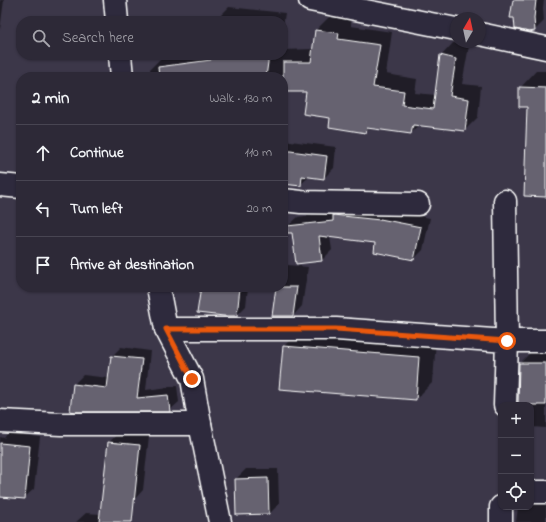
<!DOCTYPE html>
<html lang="en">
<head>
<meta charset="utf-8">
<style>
	:root { --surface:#2d2937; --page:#35313f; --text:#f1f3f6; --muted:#a7a6ad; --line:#484552 }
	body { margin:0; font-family:"Indie Flower",sans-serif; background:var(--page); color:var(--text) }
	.controls { position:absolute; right:12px; bottom:12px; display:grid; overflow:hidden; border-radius:8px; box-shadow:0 1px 3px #0004 }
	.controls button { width:36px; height:36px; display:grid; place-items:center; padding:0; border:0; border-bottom:1px solid var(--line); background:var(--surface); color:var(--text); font:20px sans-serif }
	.compass { position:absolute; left:450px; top:12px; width:36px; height:36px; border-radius:50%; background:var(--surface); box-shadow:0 1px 3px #0004; rotate:9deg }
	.stop { position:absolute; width:12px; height:12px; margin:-9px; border:3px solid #ea580c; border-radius:50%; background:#fff }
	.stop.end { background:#ea580c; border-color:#fff; box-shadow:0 1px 4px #0008 }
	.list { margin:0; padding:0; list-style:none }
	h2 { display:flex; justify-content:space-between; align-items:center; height:52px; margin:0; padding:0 16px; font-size:17px }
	h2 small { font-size:13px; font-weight:400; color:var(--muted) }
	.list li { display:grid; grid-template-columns:26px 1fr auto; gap:12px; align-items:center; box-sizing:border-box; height:56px; padding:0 16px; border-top:1px solid var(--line) }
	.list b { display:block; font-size:15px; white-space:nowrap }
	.list em { font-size:13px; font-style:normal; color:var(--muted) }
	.icon { flex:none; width:22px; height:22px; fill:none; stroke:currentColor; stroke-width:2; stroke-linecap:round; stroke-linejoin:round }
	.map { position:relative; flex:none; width:546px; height:522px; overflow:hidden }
	.search { position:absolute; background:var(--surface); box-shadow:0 1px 3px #0004; left:16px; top:16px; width:272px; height:44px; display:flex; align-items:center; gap:10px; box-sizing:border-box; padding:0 14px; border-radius:16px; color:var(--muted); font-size:15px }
	.panel { position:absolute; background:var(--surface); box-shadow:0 1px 3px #0004; left:16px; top:72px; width:272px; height:220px; border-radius:16px }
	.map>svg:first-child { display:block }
</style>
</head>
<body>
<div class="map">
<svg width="546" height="522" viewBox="0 0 546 522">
	<rect width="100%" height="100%" fill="#3c3749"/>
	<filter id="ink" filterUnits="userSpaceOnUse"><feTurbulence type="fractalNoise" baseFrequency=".025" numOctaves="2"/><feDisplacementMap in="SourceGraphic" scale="8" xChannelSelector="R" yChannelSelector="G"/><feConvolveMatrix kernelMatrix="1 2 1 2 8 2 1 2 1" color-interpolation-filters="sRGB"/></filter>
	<g filter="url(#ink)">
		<!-- shadow -->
		<path fill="#0007" d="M0,0H4L0,30Z
			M514,0H544L543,8L544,21L535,30Z
			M229,7L285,13L283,27V21H216V20Z
			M329,17L351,20V26L392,32L386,74L417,79L415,93L436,95L441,56L453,43L469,46L462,84L481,86L478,117L465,130L420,125L411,133L370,127L366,132L332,117L308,91H283V77H152L150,69L163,56L283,55V50L313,49L316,30Z
			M536,71H546V196L528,106L520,88Z
			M283,140L336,147L334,168L324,178L310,176L300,185L283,183Z
			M391,210L430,218L423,250L414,259L377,242L330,237L332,250L322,260L297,263L293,232L288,226L298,217L338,212Z
			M288,265L308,267L302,306L293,316L277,287H283V270Z
			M202,287H248L246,306L236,316Z
			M301,329L436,340L433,382L416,399L284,346Z
			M121,347L150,351L146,390L177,386L179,402L170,410H71L74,384L83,375L109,378L112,356Z
			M534,349H546V428L531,427V405H519L520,363Z
			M8,433L40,437L34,489L24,498L0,496V437L4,438Z
			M119,433L149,436L143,490L134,500L125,522H76L86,513L101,514L109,442Z
			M246,469H278L279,504L269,514H237L236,479Z
			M531,492L546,493V522H516L518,507H531Z"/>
		<!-- building -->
		<path fill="#666270" stroke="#fff" d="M513,0H536L534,18L535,31L529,32L515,29L514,18H510Z
			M315,30L339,33L338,39L380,45L373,87L404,91L402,105L433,109L440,55L456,59L450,96L469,99L465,131L413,125L411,134L367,128L366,133L329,127L330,118L303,114L306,92H283V62H311Z
			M211,55H269L266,77H159L158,67L211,60Z
			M519,87L546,88V197L524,196L527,107H519Z
			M283,150L327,156L324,179L302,176L301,186L283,184Z
			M333,215L380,220V219L421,227L414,260L374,252L375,243L319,236L322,261L296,264L292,233H287V226L333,221Z
			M201,287H240L237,316H224L197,313Z
			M276,287H297L293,316H272Z
			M283,346L419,357L416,400L279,389Z
			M111,356L142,359L137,398L168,395L170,412H76L70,411L73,384L107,388Z
			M519,363H546V405H518Z
			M108,442L140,445L132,522H99Z
			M0,443L30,446L25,499L0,497Z
			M268,478L269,514L236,515L235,479Z"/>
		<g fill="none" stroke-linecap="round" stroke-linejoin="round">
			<defs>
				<path id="minor" d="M310,0L456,29
					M480,34L546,48
					M0,185L21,187
					M283,200L301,202L418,204
					M166,329H336L507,341L505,201
					M505,405L507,341H546
					M0,421L61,424H200
					M531,492H546
					M501,522V507"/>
				<path id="tertiary" d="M115,0L117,21
					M120,55L122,77
					M158,287L166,329L192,379L200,424L220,522"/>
			</defs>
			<!-- minor casing -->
			<use href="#minor" stroke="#fff" stroke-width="25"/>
			<!-- tertiary casing -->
			<use href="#tertiary" stroke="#fff" stroke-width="25"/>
			<!-- minor -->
			<use href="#minor" stroke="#2f2a3d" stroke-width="22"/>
			<!-- tertiary -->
			<use href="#tertiary" stroke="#2f2a3d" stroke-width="22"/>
		</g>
	</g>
	<g fill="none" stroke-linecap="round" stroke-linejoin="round" filter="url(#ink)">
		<!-- route -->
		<path stroke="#ea580c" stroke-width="5" d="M192,379L166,329H336L507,341"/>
	</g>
</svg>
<div class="controls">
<button>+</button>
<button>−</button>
<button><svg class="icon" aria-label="locate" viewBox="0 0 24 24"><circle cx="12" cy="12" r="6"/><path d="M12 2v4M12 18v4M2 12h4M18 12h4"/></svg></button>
</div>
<svg class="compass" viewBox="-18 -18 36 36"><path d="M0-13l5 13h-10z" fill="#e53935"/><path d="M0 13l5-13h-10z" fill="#a7a6ad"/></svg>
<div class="stop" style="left:507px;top:341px"></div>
<div class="stop end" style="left:192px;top:379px"></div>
<div class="search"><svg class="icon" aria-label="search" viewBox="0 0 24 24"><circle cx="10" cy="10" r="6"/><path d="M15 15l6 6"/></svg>Search here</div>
<section class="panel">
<h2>2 min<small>Walk · 130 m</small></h2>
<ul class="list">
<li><svg class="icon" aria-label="ahead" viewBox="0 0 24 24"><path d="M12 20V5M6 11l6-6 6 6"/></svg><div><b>Continue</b></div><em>110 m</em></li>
<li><svg class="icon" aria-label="left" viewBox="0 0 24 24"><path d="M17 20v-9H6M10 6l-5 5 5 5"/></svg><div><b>Turn left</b></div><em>20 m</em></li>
<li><svg class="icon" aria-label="arrive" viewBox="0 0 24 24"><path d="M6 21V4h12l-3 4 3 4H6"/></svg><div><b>Arrive at destination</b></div></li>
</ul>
</section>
</div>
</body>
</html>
